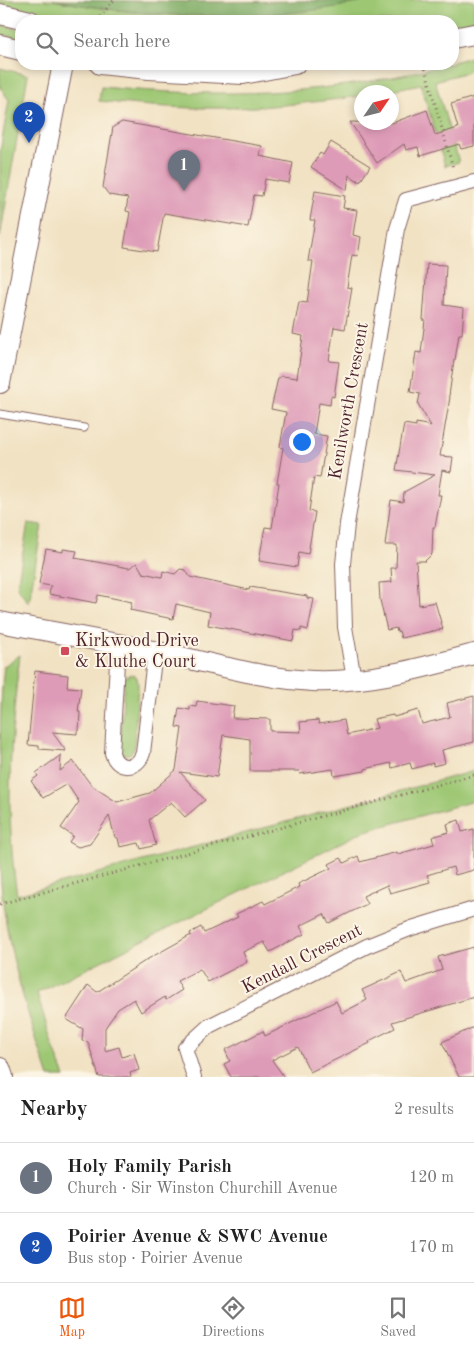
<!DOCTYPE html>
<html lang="en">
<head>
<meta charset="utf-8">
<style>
	:root { --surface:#fff; --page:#f2f2f2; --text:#222; --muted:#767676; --line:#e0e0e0; --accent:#ea580c }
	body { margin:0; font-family:"Old Standard TT",serif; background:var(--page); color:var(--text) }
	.compass { position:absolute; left:354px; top:85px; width:45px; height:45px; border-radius:50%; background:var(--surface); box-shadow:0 2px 8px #0003; rotate:55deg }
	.you { position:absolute; left:301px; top:441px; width:18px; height:18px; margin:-12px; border:4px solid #fff; border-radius:50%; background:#1a73e8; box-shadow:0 0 0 8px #1a73e833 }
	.badge { display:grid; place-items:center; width:32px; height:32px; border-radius:50%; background:var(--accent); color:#fff; font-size:16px; font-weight:700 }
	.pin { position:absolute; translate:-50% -41px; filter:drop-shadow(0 1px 2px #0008) }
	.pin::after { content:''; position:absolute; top:26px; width:18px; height:15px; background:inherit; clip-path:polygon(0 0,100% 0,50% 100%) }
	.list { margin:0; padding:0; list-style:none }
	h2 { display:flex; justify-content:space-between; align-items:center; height:65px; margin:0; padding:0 20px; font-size:21px }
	h2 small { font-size:16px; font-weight:400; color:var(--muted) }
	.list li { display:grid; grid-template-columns:32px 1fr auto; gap:15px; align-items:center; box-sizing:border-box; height:70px; padding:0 20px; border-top:1px solid var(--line) }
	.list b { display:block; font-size:19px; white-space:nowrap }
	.list p { margin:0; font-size:16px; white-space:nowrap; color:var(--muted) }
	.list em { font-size:16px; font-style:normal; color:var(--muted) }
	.icon { flex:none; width:28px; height:28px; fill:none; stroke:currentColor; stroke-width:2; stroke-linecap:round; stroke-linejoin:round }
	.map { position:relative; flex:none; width:474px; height:1077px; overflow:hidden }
	.search { position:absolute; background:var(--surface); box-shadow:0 2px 8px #0003; left:15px; right:15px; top:15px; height:55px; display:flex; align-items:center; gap:12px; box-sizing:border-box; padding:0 18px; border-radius:20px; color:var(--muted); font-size:19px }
	.sheet { height:205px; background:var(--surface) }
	nav { display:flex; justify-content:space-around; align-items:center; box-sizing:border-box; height:70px; border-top:1px solid var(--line); background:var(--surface); font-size:14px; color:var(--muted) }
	nav a { display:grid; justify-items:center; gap:2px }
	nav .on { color:var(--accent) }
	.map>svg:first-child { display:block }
</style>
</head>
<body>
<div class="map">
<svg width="474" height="1077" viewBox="0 0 474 1077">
	<rect width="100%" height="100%" fill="#fcf5e5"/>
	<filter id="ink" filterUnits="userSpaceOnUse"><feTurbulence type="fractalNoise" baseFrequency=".02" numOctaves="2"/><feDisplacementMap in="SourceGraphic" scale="10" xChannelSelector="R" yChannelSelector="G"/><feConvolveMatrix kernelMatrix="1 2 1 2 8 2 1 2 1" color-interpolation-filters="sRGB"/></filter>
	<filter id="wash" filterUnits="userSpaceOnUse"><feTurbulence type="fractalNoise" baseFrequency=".0096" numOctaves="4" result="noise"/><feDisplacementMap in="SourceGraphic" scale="20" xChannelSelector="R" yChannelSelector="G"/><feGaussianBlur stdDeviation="1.12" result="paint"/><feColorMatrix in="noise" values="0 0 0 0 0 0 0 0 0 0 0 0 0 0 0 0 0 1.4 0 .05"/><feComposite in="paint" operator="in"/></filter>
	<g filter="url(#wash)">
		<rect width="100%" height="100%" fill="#f1e2c3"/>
		<!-- green -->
		<path fill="#9dc773" stroke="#74734f" d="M0,0H53L106,9L157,14L208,16L312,10L372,0H474V20L453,26V21H81L9,6L0,4Z
			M0,24L21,30V39L0,34Z
			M474,56V70L435,81L459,162L445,166L421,84L382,92H362L361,96C310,103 258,109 205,108C170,108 134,105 99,101L101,87C217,98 334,96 446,64H453V62Z
			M0,68L28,75L0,237V152L9,100L0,87Z
			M28,523L42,525L29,603L17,587Z
			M20,655C10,734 5,816 17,895L474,771V801L362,832L37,993L52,1044L65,1077H49C26,1010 3,939 0,867C0,837 0,806 0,776C0,739 0,703 4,666Z
			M131,674L137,677L138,684L134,749L130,754C125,755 122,754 120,749L124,680L125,677Z"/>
		<!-- forest -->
		<path fill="#7eac65" stroke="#646648" d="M53,0L219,2L372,0C268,23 157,20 53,0Z"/>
		<g id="blocks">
			<!-- building -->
			<path fill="#de9bb7" d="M474,97V146L461,149L459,144L420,156L418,147L406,150L404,144L377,163L350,122L392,123L427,110L435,135L458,128L451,104Z
				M122,122L262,146L260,156L293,163L289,183L265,179L262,196L254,195L248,227L164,213L157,252L124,247L130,212L126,211L128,198L109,195L103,187L113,127Z
				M331,142L370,166L360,182L349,175L347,190L311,167L320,153L323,155Z
				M315,191L345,196L343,208L357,210L353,235L361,237L358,256L352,255L347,287L352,288L345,329L334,327L333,333L329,361L339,362L334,397L331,396L330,405L319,403L314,434L327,436L320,478L314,477L309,511L315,512L308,554L299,552L297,567L259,561L265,527L272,528L279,483H277L283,448L280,447L286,412L271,409L278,378L282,376L297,378L303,336L293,334L299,302L307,303L313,261H308L315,220H310Z
				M427,264L446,265L444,305L464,308L462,334H459L455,360H454L449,396L450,397L440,456L453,457L451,472L442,470L438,495H441L435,527H433L432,554L425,561H416L419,605L435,602L443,629L401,638L399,631L397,632L396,628L387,630L380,600L379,583L392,582L391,568H396L397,545H385L391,500L403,502L404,492L435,475L396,470L404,424L416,426V423L431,426L418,404L420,394L410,392L416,352L421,353L425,320H423Z
				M46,549L63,552V549L77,551L75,558L129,568L137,563L143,573L162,577L163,571L175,574L180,569L186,570L190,577L249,590L250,587L307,596V598L314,599L308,630L301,628V631L295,630L293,641L208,625L210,612L176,604L173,619L130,610L132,602L98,595L96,603L49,594L51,586L39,584Z
				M35,671L68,675L67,687L81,688L78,712H80L79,731H77V734L52,732L66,751L39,749V746L28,745Z
				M474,696V742L442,750L445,763L433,766V763L412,769L410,763L392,768L391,763L365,769V771L334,776L333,769L300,774L299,771H250V739L223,735L217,777L180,772L205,800L185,817L171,802L149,820L156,845L141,849L139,843L120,847L118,838L115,837L109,816L90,844L78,847L69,842L73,836L61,828L79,802L67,784L43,798L31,781L38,776L36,773L61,755L60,771L73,761L92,786L117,802L150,793L176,770L182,728L176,727L179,708L190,710V706L196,707L197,701L234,706L232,718L270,719V731L301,732L300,722L318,720L319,724L344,720L347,735L377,728L374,719L393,715L394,717L418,710L422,724L450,717L447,703Z
				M459,820L462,832L474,829V870L455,875L453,867L427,875L430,882L390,893L387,885L363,896L367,904L329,923L324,914L300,926L304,934L270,952L264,942L243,952L247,962L208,982L200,969L177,981L182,990L166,1000L165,997L141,1012L134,999L118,1009L105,1028V1051L119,1047L122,1057L134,1053L139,1070L130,1073L131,1077H99L88,1042L82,1041L83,1029L66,1019L88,985L97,992L148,959L191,935L190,933L201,927L204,933L238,917L236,914L263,901L265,904L299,887L298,884L331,868L329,864L341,858L344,863L358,856L360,862L397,852L398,854L434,844L432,837L449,832L447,824Z
				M474,947V997L392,1022L395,1028L369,1041L370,1043L310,1072L298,1047L272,1060L284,1077H231L224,1064L230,1061L225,1050L263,1031L265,1036L336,1001L342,1013L367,1000L362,990L401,972L406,983L442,970L438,957Z
				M474,1027V1077H459L442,1042Z"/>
		</g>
	</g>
	<g filter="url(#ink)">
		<use href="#blocks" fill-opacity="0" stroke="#846360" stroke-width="1"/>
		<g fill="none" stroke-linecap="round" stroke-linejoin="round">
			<defs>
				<path id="lane" d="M0,414L84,428"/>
				<path id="street" d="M118,644L112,753C117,771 138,770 143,753L155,651
					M354,679L345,627L343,564L347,524L397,229L406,200L474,182
					M194,1077L185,1048L209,1026L367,946L412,928L474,909"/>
				<path id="secondary" d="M0,14L30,21
					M453,38L474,34
					M0,45L21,50
					M100,64L149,69L243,74L295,64
					M0,383L63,64
					M0,622C57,633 115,643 172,655C218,665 266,679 313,681C368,683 422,668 474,654
					M0,1068L3,1077"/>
			</defs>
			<!-- lane casing -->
			<use href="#lane" stroke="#846360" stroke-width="9"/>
			<!-- street casing -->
			<use href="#street" stroke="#846360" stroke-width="16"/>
			<!-- secondary casing -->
			<use href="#secondary" stroke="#846360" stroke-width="22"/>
			<!-- path -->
			<path stroke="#846360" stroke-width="3" stroke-dasharray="1 4" stroke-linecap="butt" d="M100,17L114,0
				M424,64L453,168
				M0,904L474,775"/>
			<!-- lane -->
			<use href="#lane" stroke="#fff" stroke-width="7"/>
			<!-- street -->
			<use href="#street" stroke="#fff" stroke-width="14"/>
			<!-- secondary -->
			<use href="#secondary" stroke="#fff" stroke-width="20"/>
		</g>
	</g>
	<!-- markers -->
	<rect fill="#d1495b" stroke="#fcf5e5" stroke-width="2" x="60" y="646" width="10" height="10" rx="2.5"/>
	<g text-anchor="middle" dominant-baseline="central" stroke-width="4" stroke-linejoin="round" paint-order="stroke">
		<!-- street labels -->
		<g font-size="18" fill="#4a1f2b" stroke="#fcf5e5">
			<text transform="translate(349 401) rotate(-80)">Kenilworth Crescent</text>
			<text transform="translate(302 959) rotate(-27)">Kendall Crescent</text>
		</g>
		<!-- poi labels -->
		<g font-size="18" fill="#4a1f2b" stroke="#fcf5e5" text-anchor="start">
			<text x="75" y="641">Kirkwood Drive<tspan x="75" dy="21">&amp; Kluthe Court</tspan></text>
		</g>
	</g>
</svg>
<svg class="compass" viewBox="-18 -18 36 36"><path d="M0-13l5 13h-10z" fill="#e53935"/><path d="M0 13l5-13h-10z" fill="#767676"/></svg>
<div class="you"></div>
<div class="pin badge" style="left:184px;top:191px;background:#6b7280">1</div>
<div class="pin badge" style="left:29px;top:143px;background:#1a4fb4">2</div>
<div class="search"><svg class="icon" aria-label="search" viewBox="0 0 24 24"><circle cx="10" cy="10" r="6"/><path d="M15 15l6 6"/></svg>Search here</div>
</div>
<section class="sheet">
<h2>Nearby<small>2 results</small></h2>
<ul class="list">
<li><span class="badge" style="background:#6b7280">1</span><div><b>Holy Family Parish</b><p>Church · Sir Winston Churchill Avenue</p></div><em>120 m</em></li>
<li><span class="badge" style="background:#1a4fb4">2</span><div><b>Poirier Avenue &amp; SWC Avenue</b><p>Bus stop · Poirier Avenue</p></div><em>170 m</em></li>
</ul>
</section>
<nav>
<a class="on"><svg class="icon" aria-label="map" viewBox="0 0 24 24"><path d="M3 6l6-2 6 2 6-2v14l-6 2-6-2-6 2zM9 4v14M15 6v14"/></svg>Map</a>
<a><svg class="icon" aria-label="directions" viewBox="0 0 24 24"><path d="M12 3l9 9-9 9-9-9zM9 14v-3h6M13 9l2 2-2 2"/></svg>Directions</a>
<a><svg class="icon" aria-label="saved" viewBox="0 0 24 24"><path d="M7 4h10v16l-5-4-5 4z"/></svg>Saved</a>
</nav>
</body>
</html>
